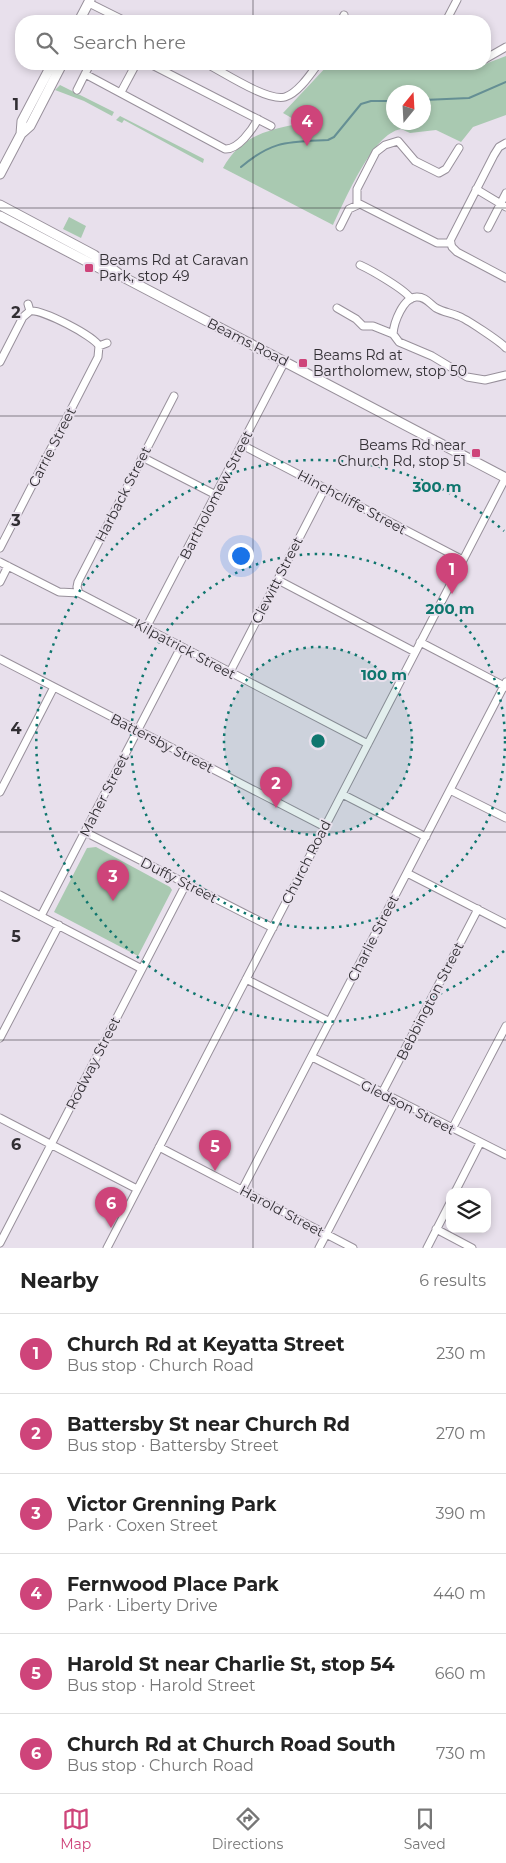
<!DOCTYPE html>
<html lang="en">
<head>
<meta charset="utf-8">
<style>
	:root { --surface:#fff; --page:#f6f6f6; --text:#222; --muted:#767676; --line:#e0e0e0; --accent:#ce447a }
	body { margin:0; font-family:Montserrat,sans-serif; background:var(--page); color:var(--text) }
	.controls { position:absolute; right:15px; bottom:15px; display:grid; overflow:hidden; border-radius:10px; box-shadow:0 2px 8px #0003 }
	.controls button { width:45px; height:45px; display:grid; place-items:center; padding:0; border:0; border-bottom:1px solid var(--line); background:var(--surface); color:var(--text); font:25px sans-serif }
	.compass { position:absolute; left:386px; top:85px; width:45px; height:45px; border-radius:50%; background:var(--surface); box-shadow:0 2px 8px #0003; rotate:18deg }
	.you { position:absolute; left:240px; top:555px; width:18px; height:18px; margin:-12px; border:4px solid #fff; border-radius:50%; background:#1a73e8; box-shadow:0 0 0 8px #1a73e833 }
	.badge { display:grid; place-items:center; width:32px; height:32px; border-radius:50%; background:var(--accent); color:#fff; font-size:16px; font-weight:700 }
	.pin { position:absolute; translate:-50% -41px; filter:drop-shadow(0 1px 2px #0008) }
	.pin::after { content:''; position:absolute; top:26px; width:18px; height:15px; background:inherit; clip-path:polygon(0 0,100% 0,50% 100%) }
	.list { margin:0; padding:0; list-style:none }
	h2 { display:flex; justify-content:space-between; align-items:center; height:65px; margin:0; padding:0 20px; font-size:21px }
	h2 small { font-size:16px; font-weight:400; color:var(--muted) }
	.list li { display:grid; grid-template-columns:32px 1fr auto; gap:15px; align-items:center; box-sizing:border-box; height:80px; padding:0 20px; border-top:1px solid var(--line) }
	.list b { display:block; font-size:19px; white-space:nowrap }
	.list p { margin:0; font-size:16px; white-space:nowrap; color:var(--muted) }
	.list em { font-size:16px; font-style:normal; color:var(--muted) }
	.icon { flex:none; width:28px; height:28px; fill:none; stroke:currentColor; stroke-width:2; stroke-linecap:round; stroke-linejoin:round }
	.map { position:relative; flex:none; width:506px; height:1248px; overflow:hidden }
	.search { position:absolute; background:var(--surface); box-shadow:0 2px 8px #0003; left:15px; right:15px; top:15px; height:55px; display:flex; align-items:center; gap:12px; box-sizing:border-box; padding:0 18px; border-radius:20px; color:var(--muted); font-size:19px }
	.sheet { height:545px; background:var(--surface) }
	nav { display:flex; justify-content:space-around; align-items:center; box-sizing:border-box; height:70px; border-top:1px solid var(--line); background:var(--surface); font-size:14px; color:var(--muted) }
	nav a { display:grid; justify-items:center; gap:2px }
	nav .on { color:var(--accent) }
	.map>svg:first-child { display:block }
</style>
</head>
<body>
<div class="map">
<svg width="506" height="1248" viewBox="0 0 506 1248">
	<rect width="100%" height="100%" fill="#e8e0ec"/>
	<!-- green -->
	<path fill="#a9c9b1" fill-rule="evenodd" d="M506,56V115L473,127L461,142L436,130L410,133L401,129C372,134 346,199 333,225L223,168C239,139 262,131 293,125L295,120L283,113L329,64L473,65L485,64ZM394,92H424V122H394Z
		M60,85L114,112L112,116L84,101L55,90Z
		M120,116L204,159L203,163L124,120L122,123L116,120Z
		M69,217L86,226L81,238L63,229Z
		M96,847L170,887L172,890L138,956L54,912L87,848Z"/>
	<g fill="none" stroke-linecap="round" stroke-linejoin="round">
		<!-- stream -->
		<path stroke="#658f94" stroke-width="2" d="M424,100L469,98L506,82
			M241,167C273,140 288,142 328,140L334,137L361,104L371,101H394"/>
		<defs>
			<path id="minor" d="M89,3L125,21
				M341,21L344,15
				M446,21L457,0
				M485,59L506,47
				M150,64L271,126
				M207,64C223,72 268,102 285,97C298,93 310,75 318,64
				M85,74L225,149C238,150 252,130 258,119
				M77,90L90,64
				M121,92L136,64
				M506,143L499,147L494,155L450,241L452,247L457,252L506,278
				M476,189L506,207
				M357,204V189L376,152L385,145L398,141L415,161L439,173L446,169L459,148
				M340,227L349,209L360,204L437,243H451
				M488,228L506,193
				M360,265C371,270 406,290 411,299
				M28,304L30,311C42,309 94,336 99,346L107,343
				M337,308L356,319L363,326H373L393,334
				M506,348C501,342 465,318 458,316C451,313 443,312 436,308C430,304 425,296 416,297C403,298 394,322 393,334L399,342L432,356L467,377L485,380L506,375
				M0,362L23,317L30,311
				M242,445L463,560
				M142,457L216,495
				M0,548L98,357L99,346
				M0,562L59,592L79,593L368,744
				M278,580L415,652
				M0,582L8,566
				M79,593L77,587L78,582L174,396
				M146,628L285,361
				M420,642L506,687
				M0,659L325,827
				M230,672L325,488
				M450,790L506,818
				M0,792L54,687
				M342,794L426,837
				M85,832L273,928
				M407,873L506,924
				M0,895L142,969
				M41,916L181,647
				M246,979L330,1022
				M0,1038L59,925
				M312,1057L506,1155
				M382,1093L478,909
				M0,1118L137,1189
				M452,1129L506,1026
				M159,1147L353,1248
				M242,1190L506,682
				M455,1192L480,1143
				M436,1229L472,1248
				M0,1243L186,884
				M107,1248L506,477
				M319,1248L396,1100
				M427,1248L450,1203"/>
			<path id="major" d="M79,21L90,0
				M21,134L30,126L62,64
				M0,174L21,134L22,121L52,64
				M0,205L94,255L119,274
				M0,216L105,271L123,277L506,478"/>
		</defs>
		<!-- minor casing -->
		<use href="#minor" stroke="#98909b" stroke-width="9"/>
		<!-- major casing -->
		<use href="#major" stroke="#98909b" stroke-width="11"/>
		<!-- minor -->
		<use href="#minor" stroke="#fff" stroke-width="7"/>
		<!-- major -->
		<use href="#major" stroke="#fff" stroke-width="9"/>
	</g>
	<!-- grid -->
	<path fill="none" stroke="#312e33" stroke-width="1" stroke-opacity="0.55" d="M253,0V21M253,64V1248M0,208H506M0,416H506M0,624H506M0,832H506M0,1040H506"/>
	<!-- distance rings -->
	<circle cx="318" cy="741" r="94" fill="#0f766e" fill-opacity=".12"/>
	<g fill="none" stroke="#0f766e" stroke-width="2.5" stroke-dasharray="2.5 5">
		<circle cx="318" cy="741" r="94"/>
		<circle cx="318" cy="741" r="187"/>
		<path d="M504 951A281 281 0 1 1 504 531"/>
	</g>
	<!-- markers -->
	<g fill="#ce447a" stroke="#e8e0ec" stroke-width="2">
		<rect x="84" y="263" width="10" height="10" rx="2.5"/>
		<rect x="298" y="358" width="10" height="10" rx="2.5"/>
		<rect x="471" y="448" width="10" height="10" rx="2.5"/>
	</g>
	<g text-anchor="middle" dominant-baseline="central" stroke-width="4" stroke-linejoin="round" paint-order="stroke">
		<!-- poi labels -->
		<g font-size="14" fill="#312e33" stroke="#e8e0ec" text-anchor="start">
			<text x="99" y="260">Beams Rd at Caravan<tspan x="99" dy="16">Park, stop 49</tspan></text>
			<text x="313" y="355">Beams Rd at<tspan x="313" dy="16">Bartholomew, stop 50</tspan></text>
			<text x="466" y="445" text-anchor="end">Beams Rd near<tspan x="466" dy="16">Church Rd, stop 51</tspan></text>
		</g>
		<!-- street labels -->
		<g font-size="14" fill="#312e33" stroke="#e8e0ec">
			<text transform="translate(248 342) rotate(27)">Beams Road</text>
			<text transform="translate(52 447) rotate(-63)">Carrie Street</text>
			<text transform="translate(123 494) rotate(-63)">Harback Street</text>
			<text transform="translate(216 495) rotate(-63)">Bartholomew Street</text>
			<text transform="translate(352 502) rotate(28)">Hinchcliffe Street</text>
			<text transform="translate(277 580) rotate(-63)">Clewitt Street</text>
			<text transform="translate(185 649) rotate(28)">Kilpatrick Street</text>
			<text transform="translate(162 743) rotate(27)">Battersby Street</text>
			<text transform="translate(104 795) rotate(-63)">Maher Street</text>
			<text transform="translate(306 862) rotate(-63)">Church Road</text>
			<text transform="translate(179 880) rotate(27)">Duffy Street</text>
			<text transform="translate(373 938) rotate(-63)">Charlie Street</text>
			<text transform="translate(430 1001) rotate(-63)">Bebbington Street</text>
			<text transform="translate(93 1063) rotate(-63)">Rodway Street</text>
			<text transform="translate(408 1107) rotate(27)">Gledson Street</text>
			<text transform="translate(282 1211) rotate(28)">Harold Street</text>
		</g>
	</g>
	<g font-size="16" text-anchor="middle" font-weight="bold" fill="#312e33" stroke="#e8e0ec" stroke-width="4" stroke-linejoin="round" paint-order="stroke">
		<text x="16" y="110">1</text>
		<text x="16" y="318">2</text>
		<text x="16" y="526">3</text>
		<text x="16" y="734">4</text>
		<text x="16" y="942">5</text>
		<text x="16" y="1150">6</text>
	</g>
	<circle cx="318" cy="741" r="8" fill="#0f766e" stroke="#e8e0ec" stroke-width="2.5"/>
	<g font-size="15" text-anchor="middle" font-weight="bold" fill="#0f766e" stroke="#e8e0ec" stroke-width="4" stroke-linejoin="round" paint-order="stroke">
		<text x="437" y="492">300 m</text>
		<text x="450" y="614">200 m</text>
		<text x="384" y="680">100 m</text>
	</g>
</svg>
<div class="controls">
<button><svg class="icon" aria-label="layers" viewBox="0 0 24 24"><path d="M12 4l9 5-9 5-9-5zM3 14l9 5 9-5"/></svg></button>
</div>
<svg class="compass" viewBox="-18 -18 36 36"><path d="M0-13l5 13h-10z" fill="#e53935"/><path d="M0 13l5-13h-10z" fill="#767676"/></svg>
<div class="you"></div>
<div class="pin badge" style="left:452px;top:594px">1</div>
<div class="pin badge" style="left:276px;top:808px">2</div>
<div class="pin badge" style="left:113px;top:901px">3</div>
<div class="pin badge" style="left:307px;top:146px">4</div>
<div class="pin badge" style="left:215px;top:1171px">5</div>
<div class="pin badge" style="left:111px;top:1228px">6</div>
<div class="search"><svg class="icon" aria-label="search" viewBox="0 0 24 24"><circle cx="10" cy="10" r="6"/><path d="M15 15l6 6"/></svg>Search here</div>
</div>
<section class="sheet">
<h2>Nearby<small>6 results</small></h2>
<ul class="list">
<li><span class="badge">1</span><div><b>Church Rd at Keyatta Street</b><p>Bus stop · Church Road</p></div><em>230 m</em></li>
<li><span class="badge">2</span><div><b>Battersby St near Church Rd</b><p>Bus stop · Battersby Street</p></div><em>270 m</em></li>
<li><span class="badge">3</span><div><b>Victor Grenning Park</b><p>Park · Coxen Street</p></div><em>390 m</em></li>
<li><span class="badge">4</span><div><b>Fernwood Place Park</b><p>Park · Liberty Drive</p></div><em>440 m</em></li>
<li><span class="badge">5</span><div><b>Harold St near Charlie St, stop 54</b><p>Bus stop · Harold Street</p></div><em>660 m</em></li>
<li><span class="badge">6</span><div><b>Church Rd at Church Road South</b><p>Bus stop · Church Road</p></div><em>730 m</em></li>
</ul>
</section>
<nav>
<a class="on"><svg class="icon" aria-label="map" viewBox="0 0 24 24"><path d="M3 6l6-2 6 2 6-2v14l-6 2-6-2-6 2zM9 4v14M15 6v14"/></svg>Map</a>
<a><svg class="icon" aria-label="directions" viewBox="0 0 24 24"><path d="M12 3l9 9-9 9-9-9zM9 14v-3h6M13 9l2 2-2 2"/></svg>Directions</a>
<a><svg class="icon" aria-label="saved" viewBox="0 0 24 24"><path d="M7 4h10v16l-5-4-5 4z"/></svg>Saved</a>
</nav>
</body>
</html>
